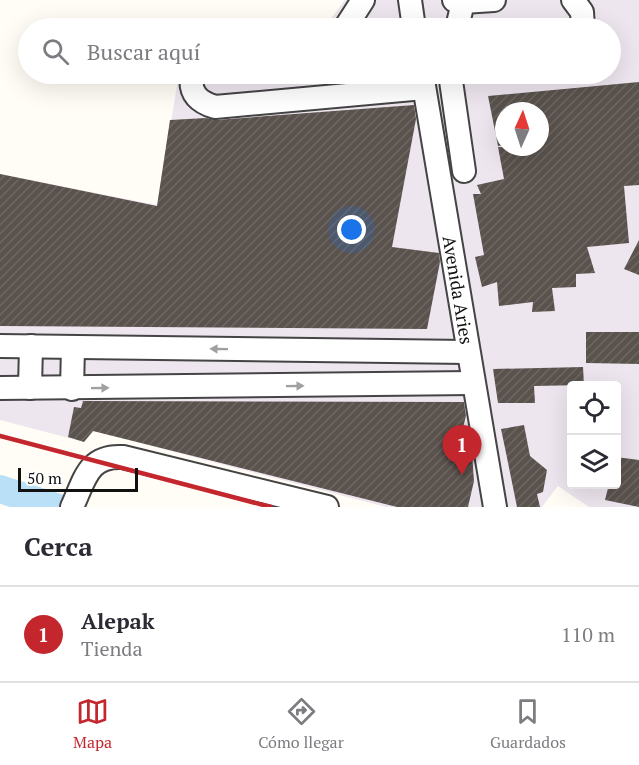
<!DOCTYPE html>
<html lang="es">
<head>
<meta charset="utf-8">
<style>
	:root { --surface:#fff; --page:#f2f2f3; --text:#2b2b33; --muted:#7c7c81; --line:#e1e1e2; --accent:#c4262e }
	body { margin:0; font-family:"PT Serif",serif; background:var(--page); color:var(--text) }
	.controls { position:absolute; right:18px; bottom:18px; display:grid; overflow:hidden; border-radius:6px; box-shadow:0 6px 24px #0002 }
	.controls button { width:54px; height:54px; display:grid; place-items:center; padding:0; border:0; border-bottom:2px solid var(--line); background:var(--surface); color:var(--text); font:30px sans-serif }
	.compass { position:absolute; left:495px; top:102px; width:54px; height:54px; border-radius:50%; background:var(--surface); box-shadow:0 6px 24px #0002; rotate:3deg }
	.scale { position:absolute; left:18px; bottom:15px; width:120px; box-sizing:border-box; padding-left:6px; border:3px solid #111; border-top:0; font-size:16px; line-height:21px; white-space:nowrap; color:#111; -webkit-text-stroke:4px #fff; paint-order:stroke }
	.you { position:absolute; left:352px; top:230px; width:21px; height:21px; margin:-15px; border:4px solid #fff; border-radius:50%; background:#1a73e8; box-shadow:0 0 0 9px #1a73e833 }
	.badge { display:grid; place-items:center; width:39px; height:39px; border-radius:50%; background:var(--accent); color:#fff; font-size:20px; font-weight:700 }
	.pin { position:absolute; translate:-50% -50px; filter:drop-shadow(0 2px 3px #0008) }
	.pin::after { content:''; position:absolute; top:32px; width:21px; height:18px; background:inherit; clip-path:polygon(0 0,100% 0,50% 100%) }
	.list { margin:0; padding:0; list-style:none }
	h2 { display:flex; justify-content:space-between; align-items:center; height:78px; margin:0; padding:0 24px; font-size:26px }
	h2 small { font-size:20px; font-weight:400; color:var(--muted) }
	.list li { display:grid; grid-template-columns:39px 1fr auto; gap:18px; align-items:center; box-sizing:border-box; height:96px; padding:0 24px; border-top:2px solid var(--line) }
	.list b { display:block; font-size:22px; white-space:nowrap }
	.list p { margin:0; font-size:20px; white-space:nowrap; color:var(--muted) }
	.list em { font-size:20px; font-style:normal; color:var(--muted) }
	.icon { flex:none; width:33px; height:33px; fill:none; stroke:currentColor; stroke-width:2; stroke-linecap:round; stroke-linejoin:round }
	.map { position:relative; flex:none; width:639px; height:507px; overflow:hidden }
	.search { position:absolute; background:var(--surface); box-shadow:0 6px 24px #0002; left:18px; right:18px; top:18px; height:66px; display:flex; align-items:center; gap:15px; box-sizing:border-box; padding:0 21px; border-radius:33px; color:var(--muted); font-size:22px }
	.sheet { height:174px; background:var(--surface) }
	nav { display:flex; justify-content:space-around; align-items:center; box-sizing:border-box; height:84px; border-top:2px solid var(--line); background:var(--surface); font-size:16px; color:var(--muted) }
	nav a { display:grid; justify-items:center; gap:3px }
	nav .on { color:var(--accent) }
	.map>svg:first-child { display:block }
</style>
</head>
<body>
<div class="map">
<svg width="639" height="507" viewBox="0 0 639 507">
	<defs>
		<pattern id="building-hatch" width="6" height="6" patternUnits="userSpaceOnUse" patternTransform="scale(1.5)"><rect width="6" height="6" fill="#5a524d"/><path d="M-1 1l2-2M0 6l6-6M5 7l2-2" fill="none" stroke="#6d6662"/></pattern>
	</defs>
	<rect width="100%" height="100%" fill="#fffdf5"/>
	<!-- industrial -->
	<path fill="#eee6ef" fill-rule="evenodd" d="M345,0H412L417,28H255L330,20Z
		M415,0H639V507H589L558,486L542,507H386L94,431L84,442L0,420V174L157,205L179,74H610V28H421ZM504,111H540V147H504ZM572,386H616V484H572Z"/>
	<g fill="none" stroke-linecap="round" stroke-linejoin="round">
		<!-- river -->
		<path stroke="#b9e0f7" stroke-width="28" d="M0,489L56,507"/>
	</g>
	<!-- building -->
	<path fill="url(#building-hatch)" d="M639,82V185L624,186L629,243L587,247L595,273L576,274V287L552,288L555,311L532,312L533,302L499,306L497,282L482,287L475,257L484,255L473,194H481L477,185L504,179L498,147H540V111H504V145L498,146L488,96Z
		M414,105L416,119L392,247L439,253L440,262L427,329L0,326V174L157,206L170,120L206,118L216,120Z
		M639,240V275L624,269Z
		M586,332H639V364L586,363Z
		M583,367L584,385L534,386L535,403H498L493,369Z
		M83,401L464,402L466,416L457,451L472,454L474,481L468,507H397L93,431L84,442L68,437L74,407L81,408Z
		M524,425L530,456L547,470L543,492L537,494L540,507H517L505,448L501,429Z
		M616,457L639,460V507L605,500L609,484H616Z"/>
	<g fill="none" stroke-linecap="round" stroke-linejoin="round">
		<defs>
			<g id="minor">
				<path d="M410,0L414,28"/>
				<path d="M454,0L463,2L494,0"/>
				<path d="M573,0L582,12L583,28"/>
				<path d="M345,28L363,0"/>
				<path d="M457,28L463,2"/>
				<path d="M192,74C189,93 198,102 215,107L424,88"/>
				<path id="s1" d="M422,74L495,507"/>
				<path d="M450,74L464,171"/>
				<path d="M0,346L467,352"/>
				<path d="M0,388L473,383"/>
				<path d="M30,388L31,346"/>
				<path d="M72,389L73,347"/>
				<path d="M72,507C85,479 88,455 123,457L327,507"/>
			</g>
		</defs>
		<!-- minor casing -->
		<use href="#minor" stroke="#444" stroke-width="26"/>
		<!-- minor -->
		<use href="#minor" stroke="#fff" stroke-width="22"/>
		<!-- rail -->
		<path stroke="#c4262e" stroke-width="4.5" d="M0,436L271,507"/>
	</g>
	<!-- one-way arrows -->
	<defs><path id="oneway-solid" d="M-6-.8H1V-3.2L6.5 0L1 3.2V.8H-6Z" transform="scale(1.5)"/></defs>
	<g fill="#a0a0a0">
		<use href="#oneway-solid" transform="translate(219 349) rotate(-179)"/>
		<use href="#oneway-solid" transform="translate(295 386) rotate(-1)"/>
		<use href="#oneway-solid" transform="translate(100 388) rotate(-1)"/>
	</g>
	<g text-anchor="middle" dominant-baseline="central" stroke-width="6" stroke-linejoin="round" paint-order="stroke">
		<!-- street labels -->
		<g font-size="18" fill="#111" stroke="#fff">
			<text stroke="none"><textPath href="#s1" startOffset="219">Avenida Aries</textPath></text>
		</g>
	</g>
</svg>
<div class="controls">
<button><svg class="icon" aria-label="locate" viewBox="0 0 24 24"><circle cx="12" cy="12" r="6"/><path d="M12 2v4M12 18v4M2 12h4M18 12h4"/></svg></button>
<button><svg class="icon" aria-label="layers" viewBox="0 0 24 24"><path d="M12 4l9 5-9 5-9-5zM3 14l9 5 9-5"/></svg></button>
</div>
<svg class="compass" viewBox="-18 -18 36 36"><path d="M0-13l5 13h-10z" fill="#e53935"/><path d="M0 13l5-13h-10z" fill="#7c7c81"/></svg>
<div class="scale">50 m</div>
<div class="you"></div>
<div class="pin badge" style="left:462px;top:475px">1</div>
<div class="search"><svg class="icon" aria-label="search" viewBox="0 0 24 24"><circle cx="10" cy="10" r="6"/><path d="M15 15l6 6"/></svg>Buscar aquí</div>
</div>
<section class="sheet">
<h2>Cerca<small></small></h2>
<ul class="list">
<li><span class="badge">1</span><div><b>Alepak</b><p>Tienda</p></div><em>110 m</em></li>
</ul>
</section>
<nav>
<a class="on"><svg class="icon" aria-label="map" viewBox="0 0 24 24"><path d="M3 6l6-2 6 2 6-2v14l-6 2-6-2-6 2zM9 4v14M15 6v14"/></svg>Mapa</a>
<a><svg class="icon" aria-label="directions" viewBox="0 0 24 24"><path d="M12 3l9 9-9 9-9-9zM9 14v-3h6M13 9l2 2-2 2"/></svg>Cómo llegar</a>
<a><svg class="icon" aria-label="saved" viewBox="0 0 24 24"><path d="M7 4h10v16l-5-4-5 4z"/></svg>Guardados</a>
</nav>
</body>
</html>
